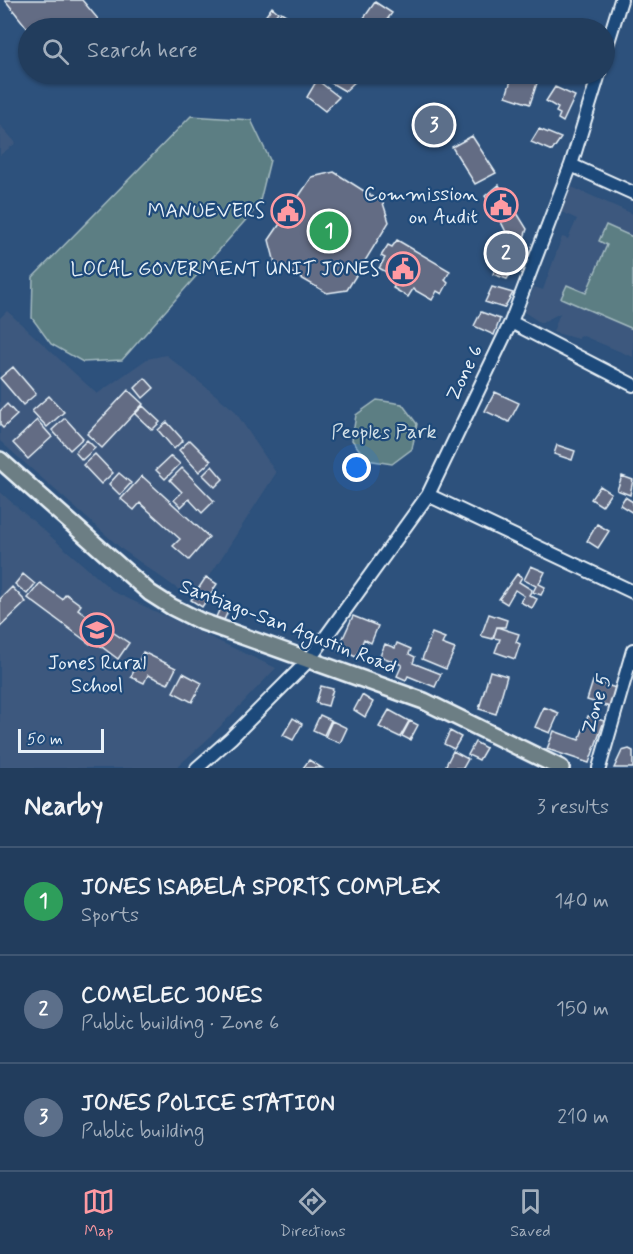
<!DOCTYPE html>
<html lang="en">
<head>
<meta charset="utf-8">
<style>
	:root { --surface:#223d5d; --page:#2e4866; --text:#f1f3f6; --muted:#a2aebc; --line:#3f5672; --accent:#ff9aa2 }
	body { margin:0; font-family:Mynerve,sans-serif; background:var(--page); color:var(--text) }
	.scale { position:absolute; left:18px; bottom:15px; width:86px; box-sizing:border-box; padding-left:6px; border:3px solid #e8f1f8; border-top:0; font-size:16px; line-height:21px; white-space:nowrap; color:#e8f1f8; -webkit-text-stroke:4px #1f4a7a; paint-order:stroke }
	.you { position:absolute; left:357px; top:468px; width:21px; height:21px; margin:-15px; border:4px solid #fff; border-radius:50%; background:#1a73e8; box-shadow:0 0 0 9px #1a73e833 }
	.badge { display:grid; place-items:center; width:39px; height:39px; border-radius:50%; background:var(--accent); color:#fff; font-size:20px; font-weight:700 }
	.pin { position:absolute; translate:-50% -50%; border:3px solid #fff; box-shadow:0 2px 6px #0006 }
	.list { margin:0; padding:0; list-style:none }
	h2 { display:flex; justify-content:space-between; align-items:center; height:78px; margin:0; padding:0 24px; font-size:26px }
	h2 small { font-size:20px; font-weight:400; color:var(--muted) }
	.list li { display:grid; grid-template-columns:39px 1fr auto; gap:18px; align-items:center; box-sizing:border-box; height:108px; padding:0 24px; border-top:2px solid var(--line) }
	.list b { display:block; font-size:22px; white-space:nowrap }
	.list p { margin:0; font-size:20px; white-space:nowrap; color:var(--muted) }
	.list em { font-size:20px; font-style:normal; color:var(--muted) }
	.icon { flex:none; width:33px; height:33px; fill:none; stroke:currentColor; stroke-width:2; stroke-linecap:round; stroke-linejoin:round }
	.map { position:relative; flex:none; width:633px; height:768px; overflow:hidden }
	.search { position:absolute; background:var(--surface); box-shadow:0 2px 4px #0004; left:18px; right:18px; top:18px; height:66px; display:flex; align-items:center; gap:15px; box-sizing:border-box; padding:0 21px; border-radius:33px; color:var(--muted); font-size:22px }
	.sheet { height:402px; background:var(--surface) }
	nav { display:flex; justify-content:space-around; align-items:center; box-sizing:border-box; height:84px; border-top:2px solid var(--line); background:var(--surface); font-size:16px; color:var(--muted) }
	nav a { display:grid; justify-items:center; gap:3px }
	nav .on { color:var(--accent) }
	.map>svg:first-child { display:block }
</style>
</head>
<body>
<div class="map">
<svg width="633" height="768" viewBox="0 0 633 768">
	<rect width="100%" height="100%" fill="#2d517c"/>
	<filter id="ink" filterUnits="userSpaceOnUse"><feTurbulence type="fractalNoise" baseFrequency=".0167" numOctaves="2"/><feDisplacementMap in="SourceGraphic" scale="12" xChannelSelector="R" yChannelSelector="G"/><feConvolveMatrix kernelMatrix="1 2 1 2 8 2 1 2 1" color-interpolation-filters="sRGB"/></filter>
	<g filter="url(#ink)">
		<!-- built -->
		<path fill="#3d597e" d="M0,125L16,143L0,155Z
			M567,185L633,214V357L581,335L578,339L553,332L560,313L541,323L524,312L534,287L543,290L562,237L568,239L577,219L557,210Z
			M7,311L97,394L147,359L166,355L234,410L276,473L196,597L182,592L123,550L0,441V318Z
			M0,492L114,592L276,668L210,737L176,768H0Z"/>
		<!-- green -->
		<path fill="#5b7e83" stroke="#a2b8be" stroke-width="1.5" d="M191,116L251,120L270,160L259,205L122,360L83,362L51,344L32,318L33,277Z
			M606,225L633,237V329L561,298L567,285L586,293L607,245L599,241Z
			M377,400L402,404L417,424L412,449L392,464L367,460L352,440L356,415Z"/>
		<!-- building -->
		<path fill="#636c84" stroke="#e8f1f8" stroke-width="1.5" d="M5,0H82L98,19L95,21L101,28L28,29Z
			M375,2L392,13L381,28H357Z
			M272,7L278,12L266,28H264L259,25Z
			M281,12L295,21L290,28H270Z
			M298,21L309,28H293Z
			M316,74H355L360,77L345,91Z
			M513,74H540L530,104L506,96Z
			M317,80L339,97L325,111L307,97Z
			M555,87L575,96L563,122L558,119L560,114L556,112L558,108L546,101Z
			M428,114L449,126L437,137L420,124Z
			M539,129L561,138L552,151L531,142Z
			M472,136L496,173L475,184L452,147Z
			M334,172L383,203L389,222L347,290L327,293L275,263L269,240L312,177Z
			M499,185L505,195L498,199L493,190Z
			M491,191L498,200L491,204L485,196Z
			M506,197L510,203L496,212L492,207Z
			M512,205L527,229L520,249L505,244L506,232L497,214Z
			M397,240L450,271L445,280L448,283L442,294L437,291L432,300L413,289L408,297L393,288L399,279L379,268L385,258L381,256L388,245L392,247Z
			M497,243L520,250L514,265L493,257Z
			M498,262L514,268L507,279L493,274Z
			M492,287L513,293L504,308L485,302Z
			M481,312L500,319L494,335L474,326Z
			M13,367L36,394L23,405L0,378Z
			M145,378L154,388L143,398L135,388Z
			M128,390L143,404L102,448L87,434Z
			M495,392L519,403L509,422L485,411Z
			M49,396L64,412L47,427L32,411Z
			M7,404L17,415L3,428L0,425V411Z
			M143,406L160,422L152,430L135,414Z
			M65,418L83,438L70,450L52,430Z
			M37,420L52,437L28,459L13,443Z
			M167,422L183,440L174,449L158,430Z
			M87,440L95,448L82,460L75,452Z
			M190,440L211,461L199,472L179,450Z
			M557,445L575,451L572,460L554,454Z
			M95,454L113,473L101,484L83,465Z
			M171,456L180,464L165,479L156,470Z
			M212,466L223,479L215,487L203,475Z
			M182,468L214,501L202,513L189,499L181,507L174,500L182,492L170,480Z
			M119,473L131,483L120,495L109,484Z
			M142,476L209,537L189,560L173,546L180,539L140,503L134,510L121,499Z
			M622,476L633,480L630,495L617,490Z
			M600,486L611,493L602,506L591,499Z
			M625,497L633,502V513L620,505Z
			M597,524L609,531L598,548L587,541Z
			M531,566L545,572L539,584L545,587L541,595L533,592L536,586L524,580Z
			M23,574L35,584L27,594L15,584Z
			M517,574L522,577L519,582L532,590L529,595L537,599L532,608L520,602L524,596L515,590L507,604L499,599Z
			M206,577L217,584L202,607L191,600Z
			M40,583L62,599L66,594L81,605L78,609L102,627L90,644L28,598Z
			M12,587L26,602L0,627V599Z
			M222,604L230,607L224,620L216,617Z
			M489,614L507,620L505,627H497L493,639L481,636Z
			M353,616L378,626L371,643L364,639L356,657L338,649Z
			M497,627L519,634L516,642L520,644L515,659L495,652L500,639L493,638Z
			M108,629L129,643L118,659L98,644Z
			M432,633L445,638L442,644L455,649L446,669L422,659Z
			M397,643L411,649L409,654L415,657L413,663L441,674L435,687L408,676L406,680L397,676L402,665L380,656L385,644L395,648Z
			M143,652L176,668L168,684L148,675L144,683L131,677Z
			M490,671L507,676L496,714L479,709Z
			M183,673L202,683L192,702L173,692Z
			M593,681L616,688L610,707L587,700Z
			M321,686L333,689L328,706L316,703Z
			M362,695L373,702L365,717L354,710Z
			M544,707L559,713L550,733L535,727Z
			M389,710L409,721L400,737L379,727Z
			M320,715L331,720L324,735L313,730Z
			M588,716L604,721L589,763L547,749L554,731L579,740Z
			M293,718L302,724L293,740L283,735Z
			M332,721L347,728L340,743L325,737Z
			M410,721L418,725L410,740L402,736Z
			M450,731L461,737L454,749L444,744Z
			M475,742L486,748L479,760L468,755Z
			M629,749L633,751V768H614L622,751Z
			M453,751L468,759L463,768H449L446,765Z
			M309,760L322,768H303Z"/>
		<g fill="none" stroke-linecap="round" stroke-linejoin="round">
			<defs>
				<path id="minor" d="M604,55L621,0
					M571,165L633,193
					M511,322L633,385
					M428,495L633,592
					M197,768L231,738L309,660L428,495L511,322L571,165L599,74
					M599,768L633,650"/>
				<path id="major" d="M0,460L150,593L172,607L200,621L424,701L561,768"/>
			</defs>
			<!-- minor casing -->
			<use href="#minor" stroke="#e8f1f8" stroke-width="16"/>
			<!-- major casing -->
			<use href="#major" stroke="#e8f1f8" stroke-width="20"/>
			<!-- minor -->
			<use href="#minor" stroke="#1f4a7a" stroke-width="12"/>
			<!-- major -->
			<use href="#major" stroke="#6c7e84" stroke-width="15"/>
		</g>
	</g>
	<!-- icons -->
	<defs>
		<symbol id="civic-ring" viewBox="-11 -11 22 22"><circle r="9.5" fill="#1f4a7a" stroke="#ff9aa2" stroke-width="1.5"/><path d="M-.6-6.5H3V-4.5H.6V-3L4-1V1h2V6H-6V1h2V-1L-.6-3ZM-1.2 2.5V6h2.4V2.5Z" fill="#ff9aa2"/></symbol>
		<symbol id="school-ring" viewBox="-11 -11 22 22"><circle r="9.5" fill="#1f4a7a" stroke="#ff9aa2" stroke-width="1.5"/><path d="M0-5L7-2L0 1L-7-2ZM-4 1L0 2.5L4 1V4Q0 6-4 4Z" fill="#ff9aa2"/></symbol>
	</defs>
	<g fill-rule="evenodd">
		<use href="#civic-ring" x="482" y="186" width="38" height="38"/>
		<use href="#civic-ring" x="269" y="192" width="38" height="38"/>
		<use href="#civic-ring" x="384" y="250" width="38" height="38"/>
		<use href="#school-ring" x="78" y="611" width="38" height="38"/>
	</g>
	<g text-anchor="middle" dominant-baseline="central" stroke-width="4.5" stroke-linejoin="round" paint-order="stroke">
		<!-- poi labels -->
		<g font-size="20" fill="#e8f1f8" stroke="#1f4a7a" text-anchor="end">
			<text x="478" y="194">Commission<tspan x="478" dy="23">on Audit</tspan></text>
			<text x="265" y="211">MANUEVERS</text>
			<text x="380" y="269">LOCAL GOVERMENT UNIT JONES</text>
			<text x="97" y="663" text-anchor="middle">Jones Rural<tspan x="97" dy="23">School</tspan></text>
		</g>
		<!-- street labels -->
		<g font-size="20" fill="#e8f1f8" stroke="#1f4a7a">
			<text transform="translate(465 373) rotate(-64)">Zone 6</text>
			<text transform="translate(288 627) rotate(21)">Santiago-San Agustin Road</text>
			<text transform="translate(597 704) rotate(-74)">Zone 5</text>
		</g>
		<!-- park labels -->
		<g font-size="20" fill="#d3e0e6" stroke="#1f4a7a">
			<text x="384" y="432">Peoples Park</text>
		</g>
	</g>
</svg>
<div class="scale">50 m</div>
<div class="you"></div>
<div class="pin badge" style="left:329px;top:231px;background:#2e9e5b">1</div>
<div class="pin badge" style="left:506px;top:253px;background:#5c6f8a">2</div>
<div class="pin badge" style="left:434px;top:125px;background:#5c6f8a">3</div>
<div class="search"><svg class="icon" aria-label="search" viewBox="0 0 24 24"><circle cx="10" cy="10" r="6"/><path d="M15 15l6 6"/></svg>Search here</div>
</div>
<section class="sheet">
<h2>Nearby<small>3 results</small></h2>
<ul class="list">
<li><span class="badge" style="background:#2e9e5b">1</span><div><b>JONES ISABELA SPORTS COMPLEX</b><p>Sports</p></div><em>140 m</em></li>
<li><span class="badge" style="background:#5c6f8a">2</span><div><b>COMELEC JONES</b><p>Public building · Zone 6</p></div><em>150 m</em></li>
<li><span class="badge" style="background:#5c6f8a">3</span><div><b>JONES POLICE STATION</b><p>Public building</p></div><em>210 m</em></li>
</ul>
</section>
<nav>
<a class="on"><svg class="icon" aria-label="map" viewBox="0 0 24 24"><path d="M3 6l6-2 6 2 6-2v14l-6 2-6-2-6 2zM9 4v14M15 6v14"/></svg>Map</a>
<a><svg class="icon" aria-label="directions" viewBox="0 0 24 24"><path d="M12 3l9 9-9 9-9-9zM9 14v-3h6M13 9l2 2-2 2"/></svg>Directions</a>
<a><svg class="icon" aria-label="saved" viewBox="0 0 24 24"><path d="M7 4h10v16l-5-4-5 4z"/></svg>Saved</a>
</nav>
</body>
</html>
